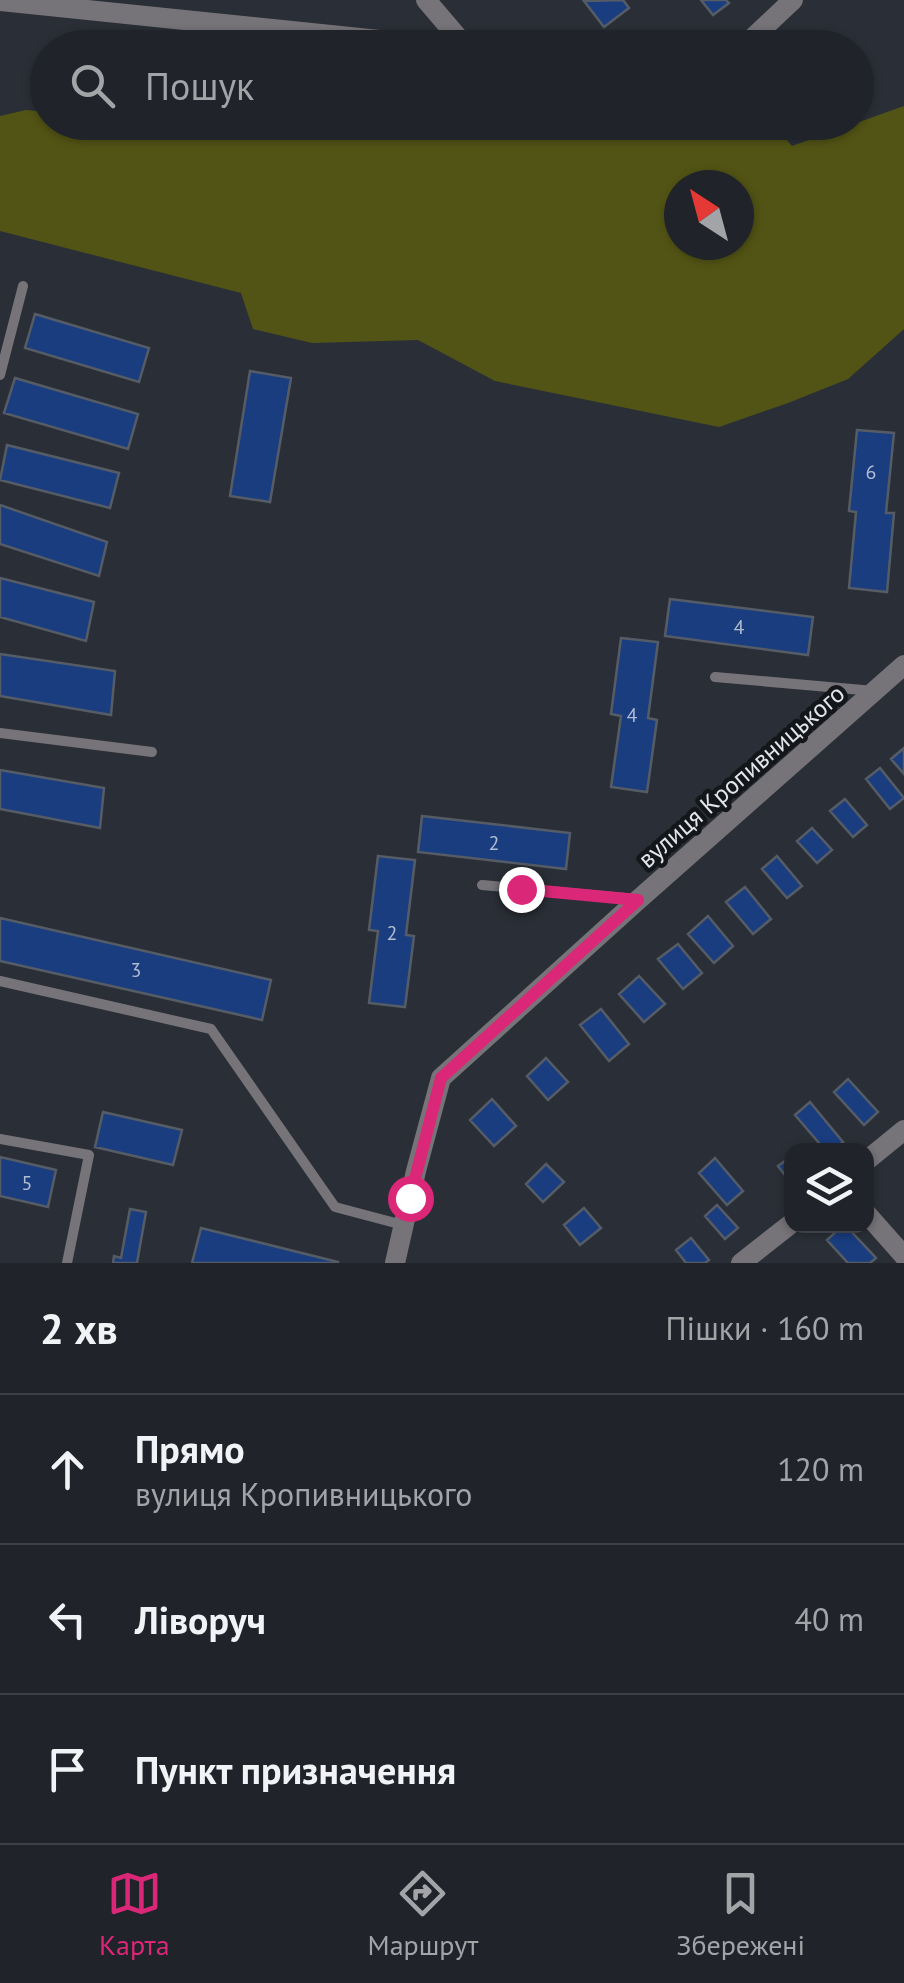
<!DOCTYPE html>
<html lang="uk">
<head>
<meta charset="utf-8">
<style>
	:root { --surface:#202329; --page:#2d2f35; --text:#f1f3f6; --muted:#a2a4a8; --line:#3d4046; --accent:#db2777 }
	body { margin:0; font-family:"PT Sans",sans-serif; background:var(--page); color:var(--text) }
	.controls { position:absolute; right:30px; bottom:30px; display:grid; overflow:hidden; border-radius:20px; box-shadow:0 2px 8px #0004 }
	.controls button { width:90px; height:90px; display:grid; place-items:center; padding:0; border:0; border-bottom:2px solid var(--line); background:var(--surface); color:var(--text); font:50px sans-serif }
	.compass { position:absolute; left:664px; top:170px; width:90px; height:90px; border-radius:50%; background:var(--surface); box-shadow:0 2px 8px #0004; rotate:324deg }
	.stop { position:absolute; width:30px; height:30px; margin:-22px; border:8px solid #db2777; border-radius:50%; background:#fff }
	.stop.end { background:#db2777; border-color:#fff; box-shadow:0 2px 10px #0008 }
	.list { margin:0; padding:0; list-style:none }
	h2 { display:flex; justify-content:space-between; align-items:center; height:130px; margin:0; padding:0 40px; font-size:42px }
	h2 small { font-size:32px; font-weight:400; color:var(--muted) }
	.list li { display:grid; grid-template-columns:65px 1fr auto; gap:30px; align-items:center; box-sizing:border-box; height:150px; padding:0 40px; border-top:2px solid var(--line) }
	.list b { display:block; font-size:38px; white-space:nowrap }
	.list p { margin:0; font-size:32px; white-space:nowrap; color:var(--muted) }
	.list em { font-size:32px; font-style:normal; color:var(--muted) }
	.icon { flex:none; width:55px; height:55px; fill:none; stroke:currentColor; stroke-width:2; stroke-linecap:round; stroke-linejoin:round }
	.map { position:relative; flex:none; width:904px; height:1263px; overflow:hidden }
	.search { position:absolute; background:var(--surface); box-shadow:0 2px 8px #0004; left:30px; right:30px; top:30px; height:110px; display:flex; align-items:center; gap:25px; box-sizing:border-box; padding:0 35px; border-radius:55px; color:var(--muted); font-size:38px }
	.sheet { height:580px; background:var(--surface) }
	nav { display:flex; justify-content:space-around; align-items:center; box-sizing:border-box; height:140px; border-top:2px solid var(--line); background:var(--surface); font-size:28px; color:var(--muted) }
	nav a { display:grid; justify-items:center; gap:5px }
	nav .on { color:var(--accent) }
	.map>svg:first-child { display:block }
</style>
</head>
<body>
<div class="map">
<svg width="904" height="1263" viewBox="0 0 904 1263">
	<rect width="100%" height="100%" fill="#2a2f37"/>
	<!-- green -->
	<path fill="#525415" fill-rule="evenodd" d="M904,106V329L848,379L788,403L719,427L495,381L418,340L312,343L253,329L241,293L0,231V116L26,110L47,112L48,122H157L196,126L197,122H771L792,146ZM679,185H739V245H679Z"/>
	<!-- building -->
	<path fill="#193d7f" stroke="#565c65" stroke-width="2.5" d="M623,0L629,8L604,27L584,1Z
		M701,0H726L729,3L713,15Z
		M35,314L149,348L139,382L25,348Z
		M250,371L291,378L270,502L230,496Z
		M15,378L138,414L128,449L4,413Z
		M857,430L894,433L886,513H894L887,592L849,588L856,512L849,511Z
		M7,445L119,473L110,508L0,480Z
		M0,505L107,542L99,576L0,544Z
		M0,578L94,602L86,641L0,617Z
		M670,599L813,617L808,655L665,636Z
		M621,638L658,642L648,718L657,720L647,792L611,787L621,716L611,714Z
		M0,654L115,671L111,715L0,696Z
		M904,748V774L891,759Z
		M880,768L904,798L890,809L866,779Z
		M0,770L104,788L100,828L0,809Z
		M845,799L867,825L853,837L830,811Z
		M422,816L570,833L566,869L418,852Z
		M812,828L832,850L817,863L797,841Z
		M378,856L415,860L406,935L414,936L405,1007L369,1003L378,931L369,930Z
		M777,856L802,886L787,898L762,869Z
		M745,887L771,919L753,934L726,902Z
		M708,916L733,946L714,963L688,934Z
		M0,918L271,980L262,1020L0,961Z
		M678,944L702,973L683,989L658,959Z
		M639,976L665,1004L644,1022L619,994Z
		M601,1009L629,1044L609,1061L580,1025Z
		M546,1058L568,1082L548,1100L527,1076Z
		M848,1079L878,1112L864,1125L834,1092Z
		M492,1099L516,1126L494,1146L470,1120Z
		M810,1102L843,1142L833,1150H825L795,1115Z
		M103,1112L182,1130L173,1165L95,1147Z
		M792,1156V1183H791L778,1166Z
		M0,1157L56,1170L48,1207L0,1196Z
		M715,1158L743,1191L727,1205L699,1173Z
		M546,1164L564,1182L543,1202L526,1184Z
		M717,1205L738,1228L725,1239L705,1216Z
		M584,1208L601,1228L580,1245L564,1225Z
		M130,1209L146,1212L137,1263H113L114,1256L121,1258Z
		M842,1226H846L876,1258L870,1263H848L827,1240Z
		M201,1228L338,1262V1263H192Z
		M691,1238L709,1260L705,1263H686L676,1250Z"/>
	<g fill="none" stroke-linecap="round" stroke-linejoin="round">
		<!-- service -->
		<path stroke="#777479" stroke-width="10" d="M0,375L23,286
			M715,677L874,691
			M0,733L152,752
			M482,885L636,899
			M0,981L211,1029L335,1207L403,1225
			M0,1139L89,1155L67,1263"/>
		<!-- minor -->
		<path stroke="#777479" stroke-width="20" d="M426,0L467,48
			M0,1L457,48
			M742,48L793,0
			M866,1161L904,1130
			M866,1213L904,1256
			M395,1263L416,1171L441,1078L638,900L904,665
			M741,1263L792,1223"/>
	</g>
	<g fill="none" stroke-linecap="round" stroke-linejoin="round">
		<!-- route -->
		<path stroke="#db2777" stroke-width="12" d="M410,1198L441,1078L638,900L521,889"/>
	</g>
	<g text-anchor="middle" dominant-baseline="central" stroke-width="9" stroke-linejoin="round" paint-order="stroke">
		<!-- number labels -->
		<g font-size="20" fill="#b0bcd1">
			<text x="871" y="472">6</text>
			<text x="739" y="627">4</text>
			<text x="632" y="715">4</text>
			<text x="494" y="843">2</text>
			<text x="392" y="933">2</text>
			<text x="136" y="970">3</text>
			<text x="27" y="1183">5</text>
		</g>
		<!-- street labels -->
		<g font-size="25" fill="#e3e6ec" stroke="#14171a">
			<text transform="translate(741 776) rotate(-41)">вулиця Кропивницького</text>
		</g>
	</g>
</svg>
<div class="controls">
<button><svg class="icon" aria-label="layers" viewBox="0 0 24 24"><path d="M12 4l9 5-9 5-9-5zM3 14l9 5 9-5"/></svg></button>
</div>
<svg class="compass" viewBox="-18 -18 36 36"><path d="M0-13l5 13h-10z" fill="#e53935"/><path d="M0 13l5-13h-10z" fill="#a2a4a8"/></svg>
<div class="stop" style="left:410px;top:1198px"></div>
<div class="stop end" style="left:521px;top:889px"></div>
<div class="search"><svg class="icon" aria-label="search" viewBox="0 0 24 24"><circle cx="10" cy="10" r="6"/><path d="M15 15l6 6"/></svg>Пошук</div>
</div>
<section class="sheet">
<h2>2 хв<small>Пішки · 160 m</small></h2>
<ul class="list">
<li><svg class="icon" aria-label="ahead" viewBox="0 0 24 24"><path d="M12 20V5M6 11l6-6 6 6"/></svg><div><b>Прямо</b><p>вулиця Кропивницького</p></div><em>120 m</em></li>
<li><svg class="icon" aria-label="left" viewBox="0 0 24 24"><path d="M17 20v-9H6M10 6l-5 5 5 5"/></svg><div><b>Ліворуч</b></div><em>40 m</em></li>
<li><svg class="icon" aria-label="arrive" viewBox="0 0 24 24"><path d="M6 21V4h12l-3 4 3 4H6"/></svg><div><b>Пункт призначення</b></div></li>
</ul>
</section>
<nav>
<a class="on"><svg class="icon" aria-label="map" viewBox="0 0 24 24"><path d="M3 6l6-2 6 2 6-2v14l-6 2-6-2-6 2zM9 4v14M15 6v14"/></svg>Карта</a>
<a><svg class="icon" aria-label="directions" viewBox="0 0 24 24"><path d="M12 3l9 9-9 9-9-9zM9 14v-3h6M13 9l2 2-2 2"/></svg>Маршрут</a>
<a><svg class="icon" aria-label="saved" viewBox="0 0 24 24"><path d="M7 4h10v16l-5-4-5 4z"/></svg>Збережені</a>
</nav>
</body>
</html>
